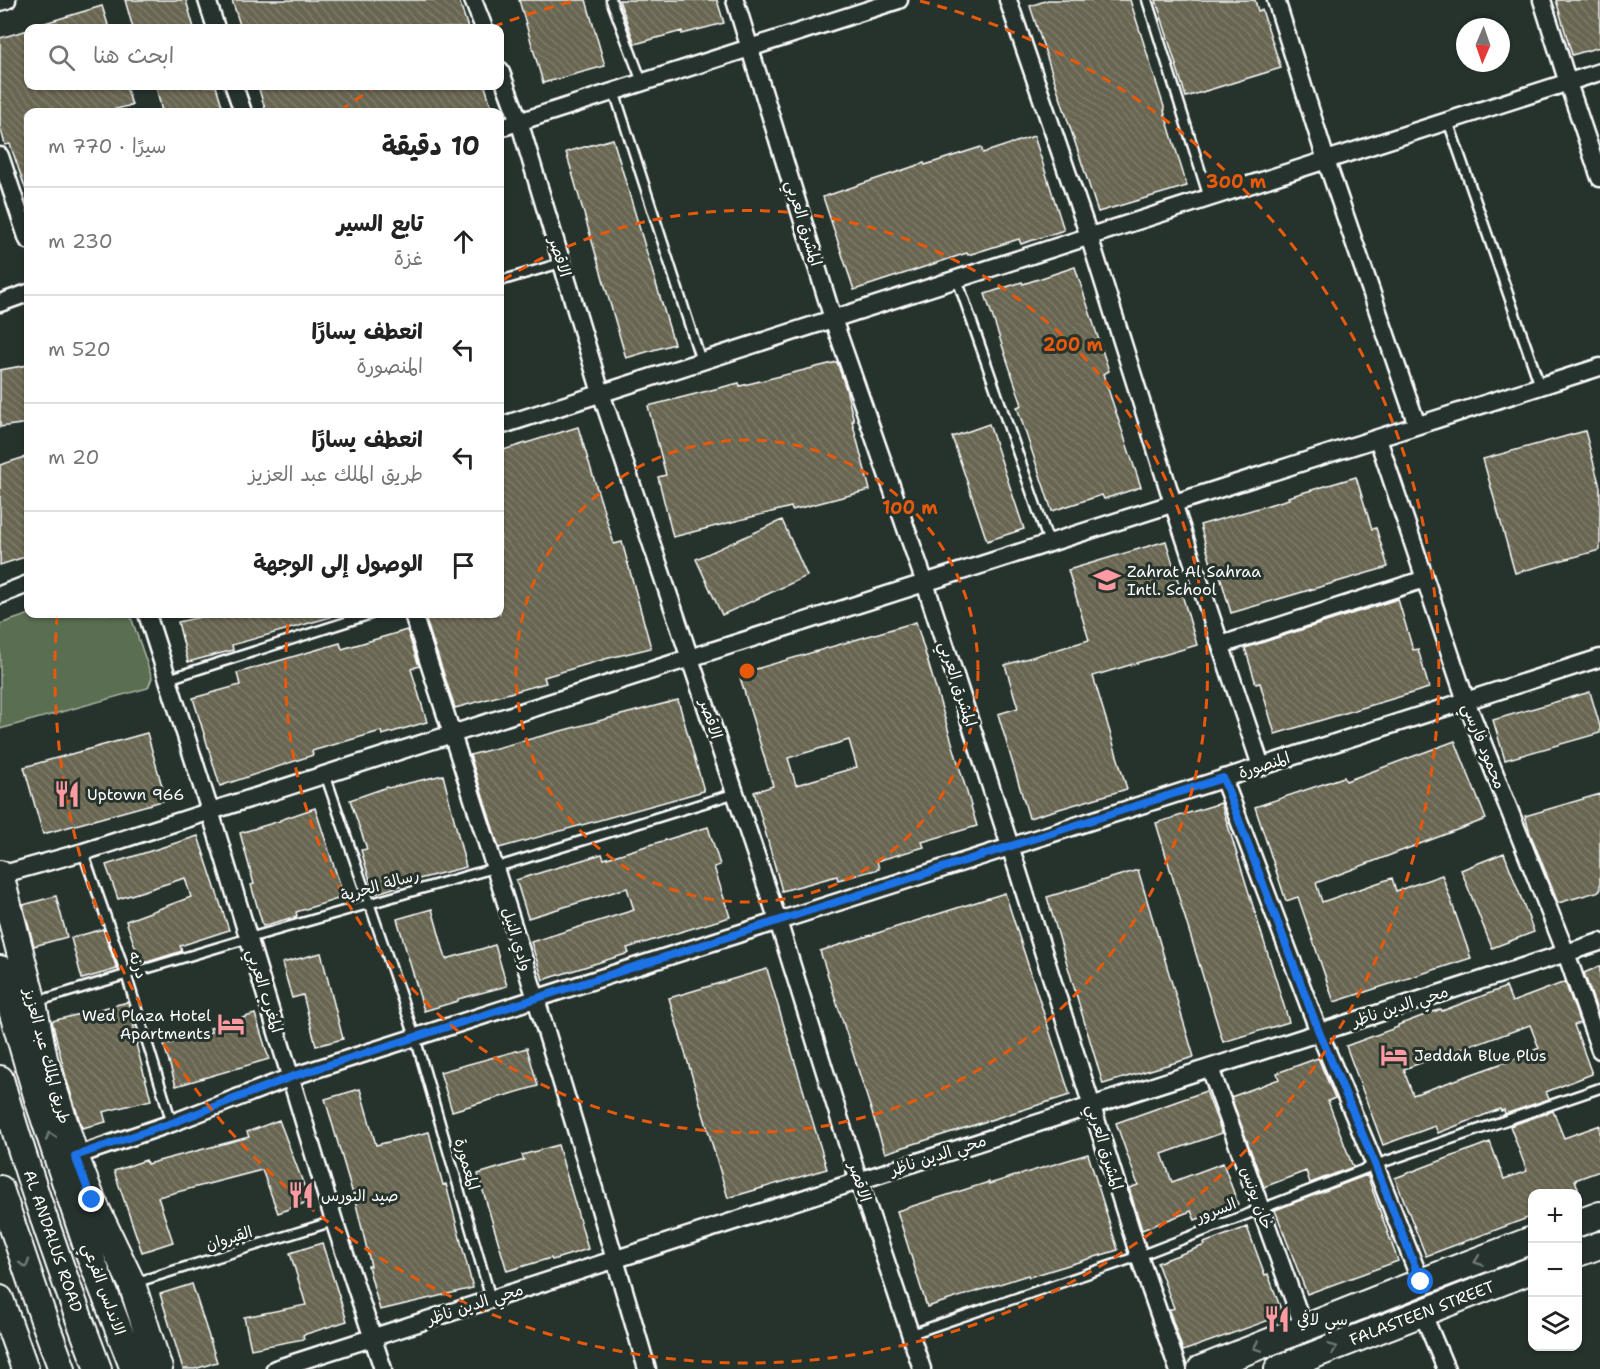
<!DOCTYPE html>
<html lang="ar">
<head>
<meta charset="utf-8">
<style>
	:root { --surface:#fff; --page:#f6f6f6; --text:#222; --muted:#767676; --line:#e0e0e0 }
	body { margin:0; font-family:"Shantell Sans","Playpen Sans Arabic",sans-serif; background:var(--page); color:var(--text); direction:rtl }
	.controls { position:absolute; right:18px; bottom:18px; display:grid; overflow:hidden; border-radius:12px; box-shadow:0 2px 4px #0004 }
	.controls button { width:54px; height:54px; display:grid; place-items:center; padding:0; border:0; border-bottom:2px solid var(--line); background:var(--surface); color:var(--text); font:30px sans-serif }
	.compass { position:absolute; left:1456px; top:18px; width:54px; height:54px; border-radius:50%; background:var(--surface); box-shadow:0 2px 4px #0004; rotate:182deg }
	.stop { position:absolute; width:18px; height:18px; margin:-14px; border:4px solid #1a73e8; border-radius:50%; background:#fff }
	.stop.end { background:#1a73e8; border-color:#fff; box-shadow:0 2px 6px #0008 }
	.list { margin:0; padding:0; list-style:none }
	h2 { display:flex; justify-content:space-between; align-items:center; height:78px; margin:0; padding:0 24px; font-size:26px }
	h2 small { font-size:20px; font-weight:400; color:var(--muted) }
	.list li { display:grid; grid-template-columns:39px 1fr auto; gap:18px; align-items:center; box-sizing:border-box; height:108px; padding:0 24px; border-top:2px solid var(--line) }
	.list b { display:block; font-size:22px; white-space:nowrap }
	.list p { margin:0; font-size:20px; white-space:nowrap; color:var(--muted) }
	.list em { font-size:20px; font-style:normal; color:var(--muted) }
	.icon { flex:none; width:33px; height:33px; fill:none; stroke:currentColor; stroke-width:2; stroke-linecap:round; stroke-linejoin:round }
	.map { position:relative; flex:none; width:1600px; height:1369px; overflow:hidden; direction:ltr }
	.search { position:absolute; background:var(--surface); box-shadow:0 2px 4px #0004; left:24px; top:24px; width:480px; height:66px; display:flex; align-items:center; gap:15px; box-sizing:border-box; padding:0 21px; border-radius:12px; color:var(--muted); font-size:22px }
	.panel { position:absolute; background:var(--surface); box-shadow:0 2px 4px #0004; left:24px; top:108px; width:480px; height:510px; border-radius:12px; direction:rtl }
	.map>svg:first-child { display:block }
</style>
</head>
<body>
<div class="map">
<svg width="1600" height="1369" viewBox="0 0 1600 1369">
	<defs>
		<pattern id="building-back-hatch" width="6" height="6" patternUnits="userSpaceOnUse" patternTransform="scale(1.5)"><rect width="6" height="6" fill="#676551"/><path d="M-1 5l2 2M0 0l6 6M5-1l2 2" fill="none" stroke="#7e7c6b"/></pattern>
	</defs>
	<rect width="100%" height="100%" fill="#26332d"/>
	<filter id="ink" filterUnits="userSpaceOnUse"><feTurbulence type="fractalNoise" baseFrequency=".0167" numOctaves="2"/><feDisplacementMap in="SourceGraphic" scale="12" xChannelSelector="R" yChannelSelector="G"/><feConvolveMatrix kernelMatrix="1 2 1 2 8 2 1 2 1" color-interpolation-filters="sRGB"/></filter>
	<g filter="url(#ink)">
		<!-- grass -->
		<path fill="#5a6e51" stroke="#acb6a8" stroke-width="1.5" d="M30,614H130L152,678L148,688L0,729V624Z"/>
		<!-- building -->
		<path fill="url(#building-back-hatch)" stroke="#fff" stroke-width="1.5" fill-rule="evenodd" d="M125,0H186L194,28H133Z
			M232,0H459L468,28H241Z
			M519,0H586L605,66L543,83Z
			M619,0H717L724,23L682,34V31L635,44Z
			M1048,0H1130L1165,110L1164,111L1187,186L1098,212L1030,6Z
			M1156,0H1255L1258,11L1262,10L1281,68L1186,97Z
			M1556,0H1600V47L1572,55Z
			M102,6L109,28H38V25Z
			M28,30V86H126L132,105L105,112H28V192L27,193L10,144L5,145L0,126V38Z
			M156,86H216L224,112H162Z
			M258,86H485L493,112H266Z
			M1034,136L1064,230L1021,244L1019,239L968,255L967,253L854,290L823,197L924,163L925,165L981,147L983,153Z
			M613,139L674,344L626,358L566,152Z
			M1075,267L1109,371L1103,374L1141,487L1104,499L1102,495L1052,511L1017,407L1022,405L985,294L1022,282L1023,284Z
			M837,362L846,389L854,421H852L870,490L792,510L791,507L673,537L658,477L666,475L648,406L739,383L740,386Z
			M28,365V423L0,427V370Z
			M989,424L1024,529L987,541L952,437Z
			M578,427L614,544L622,542L651,648L605,659L544,677L546,683L455,708L424,614H500V451Z
			M1585,431L1600,487V550L1515,573L1483,459Z
			M28,456V556L0,565V465Z
			M1356,477L1372,529L1376,528L1388,567L1231,613L1216,562L1211,564L1200,525L1289,499L1288,497Z
			M782,520L807,576L722,615L696,559Z
			M1166,541L1197,645L1093,676L1127,789L1029,818L998,714L1018,708L1005,665L1089,640L1068,570Z
			M1398,599L1413,650L1418,649L1429,688L1275,734L1260,683L1256,684L1245,648Z
			M214,614H330L331,617L232,645L233,650L188,662L178,622Z
			M916,622L977,826L922,842L924,847L877,861L879,869L838,880L837,876L782,891L754,792L773,786L739,674ZM849,740L857,767L796,785L788,758Z
			M407,630L419,666L411,669L427,722L382,735L381,731L312,751L313,755L220,786L193,698L240,685L237,673L340,643L342,649Z
			M1590,692L1600,726V733L1505,760L1493,720Z
			M678,700L704,791L499,848L470,755Z
			M147,733L166,800L43,834L24,767Z
			M1455,741L1486,819L1316,883L1322,902L1392,878L1396,891L1442,875L1471,958L1334,1002L1298,897L1286,901L1255,807L1344,777L1346,781Z
			M443,775L466,867L415,880L416,881L374,894L361,850L367,849L350,800L387,787L388,788Z
			M1600,794V891L1558,903L1530,833L1525,816Z
			M1221,803L1289,1022L1223,1042L1156,823Z
			M315,808L344,897L296,912L297,916L263,926L251,885L254,884L240,833L280,821V820Z
			M708,827L720,865L714,867L730,917L627,948L629,953L543,980L531,942L634,910L627,888L528,918L516,880L602,854L604,859Z
			M198,836L229,930L180,946L182,951L141,964L126,921L191,897L185,878L118,899L106,865Z
			M1504,853L1534,932L1492,948L1461,870Z
			M1138,870L1194,1057L1103,1084L1047,897Z
			M1005,893L1070,1095L885,1153L820,951Z
			M56,896L67,937L34,946L23,905Z
			M432,909L446,959L495,945L507,986L458,999V1001L424,1011L397,919Z
			M103,929L117,969L82,979L71,938Z
			M321,953L343,1039L316,1046L303,995L292,998L282,963Z
			M1600,966V1016H1599L1584,973Z
			M767,969L827,1169L728,1198L669,998Z
			M1565,982L1580,1023L1574,1025L1592,1074L1546,1092L1549,1099L1505,1114L1504,1110L1501,1111L1500,1109L1438,1133L1435,1126L1383,1145L1346,1046L1398,1027V1025L1441,1009L1442,1011L1506,987L1512,1002ZM1530,1025L1539,1048L1534,1050V1052L1413,1095L1404,1071H1405L1404,1069L1478,1042V1044Z
			M128,1002L138,1044H136L151,1100L103,1112L106,1122L82,1128L66,1078L52,1021Z
			M255,1014L269,1059L176,1086L164,1045L211,1032L210,1028Z
			M527,1048L538,1086L452,1111L440,1072Z
			M1318,1058L1335,1098L1328,1101L1353,1167L1310,1183L1306,1171L1264,1187L1231,1097L1279,1079L1277,1073Z
			M360,1089L376,1145L429,1132L443,1185L446,1184L473,1288L380,1310L368,1266H371L357,1208L325,1099Z
			M1206,1091L1222,1133L1162,1154L1172,1182L1223,1163L1238,1204L1195,1220L1191,1211L1142,1230L1129,1188L1138,1185L1116,1123Z
			M1553,1111L1564,1138L1600,1125V1171L1575,1180L1580,1194H1533V1216L1426,1256L1395,1178L1490,1142L1504,1179L1527,1171L1510,1126Z
			M279,1120L310,1201L278,1213L262,1170L158,1197L173,1242L142,1252L114,1171L146,1160L147,1164L249,1137L247,1132Z
			M558,1145L588,1249L552,1260L551,1258L507,1271L478,1174L524,1160L522,1155Z
			M1088,1154L1118,1250L1029,1277L1028,1275L927,1307L897,1211L989,1182V1184Z
			M1367,1175L1398,1261L1307,1294L1275,1210Z
			M1247,1227L1265,1275L1268,1274L1283,1315L1183,1351L1169,1310L1174,1308L1157,1263L1205,1245L1204,1243Z
			M322,1243L347,1321L303,1335L304,1339L251,1349L244,1317L306,1305L290,1253Z
			M192,1284L217,1362L195,1369H183L160,1294Z"/>
		<g fill="none" stroke-linecap="round" stroke-linejoin="round">
			<defs>
				<path id="service" d="M611,0L642,82
					M1147,0L1209,198
					M614,91L701,361
					M1448,121L1540,386
					M957,279L1049,543
					M500,281L561,263
					M168,679L371,614
					M325,774L415,1037L491,1299
					M83,852L126,974L172,1123
					M35,1002L249,938L494,868L736,793
					M134,1283L334,1221
					M911,1334L1139,1256L1375,1165L1600,1088"/>
				<path id="minor" d="M207,0L216,28
					M473,0L484,28
					M735,0L833,319L925,583L1010,846L1139,1256L1178,1369
					M1008,0L1089,236L1173,503L1261,766
					M1276,0L1326,160L1417,425
					M1542,0L1568,83L1600,178
					M0,2L7,0
					M500,70L519,121L601,393L778,921L859,1181L922,1369
					M234,86L243,112
					M500,128L899,0
					M0,156L28,240
					M0,303L28,293
					M500,426L1600,72
					M1378,439L1466,701L1566,953L1600,1050
					M0,595L28,584
					M147,614L210,811L334,1221L383,1369
					M413,614C495,864 574,1116 647,1369
					M1221,645L1425,579
					M1223,778L1319,1032L1375,1165L1421,1282
					M0,875L83,852L1600,367
					M1210,1068L1304,1328
					M75,1156L172,1123L291,1077L1600,658
					M1422,1312L1446,1369
					M275,1369L1600,942"/>
				<path id="primary" d="M0,874L33,1003L44,1059L75,1156L92,1200L132,1284L159,1369
					M0,969L38,1099L89,1253L134,1369
					M0,1079C28,1176 62,1274 98,1369
					M0,1189L43,1317L62,1369
					M1578,1223L1600,1215
					M1578,1253L1600,1245
					M0,1299L25,1369
					M1201,1369L1421,1282L1532,1240
					M1278,1369L1532,1270"/>
			</defs>
			<!-- service casing -->
			<use href="#service" stroke="#fff" stroke-width="13"/>
			<!-- minor casing -->
			<use href="#minor" stroke="#fff" stroke-width="21"/>
			<!-- primary casing -->
			<use href="#primary" stroke="#fff" stroke-width="30"/>
			<!-- service -->
			<use href="#service" stroke="#26332d" stroke-width="8"/>
			<!-- minor -->
			<use href="#minor" stroke="#26332d" stroke-width="16"/>
			<!-- primary -->
			<use href="#primary" stroke="#26332d" stroke-width="26"/>
		</g>
		<!-- one-way arrows -->
		<defs><path id="oneway-chevron" d="M-2-3.5L2.5 0L-2 3.5" fill="none" stroke-width="1.6" stroke-linecap="round" stroke-linejoin="round" transform="scale(1.5)"/></defs>
		<g stroke="#727a76">
			<use href="#oneway-chevron" transform="translate(50 1136) rotate(-109)"/>
			<use href="#oneway-chevron" transform="translate(1478 1261) rotate(160)"/>
			<use href="#oneway-chevron" transform="translate(25 1264) rotate(72)"/>
			<use href="#oneway-chevron" transform="translate(1257 1347) rotate(158)"/>
			<use href="#oneway-chevron" transform="translate(1333 1348) rotate(-22)"/>
		</g>
	</g>
	<g fill="none" stroke-linecap="round" stroke-linejoin="round" filter="url(#ink)">
		<!-- route -->
		<path stroke="#1a73e8" stroke-width="8" d="M92,1200L75,1156L172,1123L291,1077L1223,778L1319,1032L1375,1164L1421,1282"/>
	</g>
	<!-- distance rings -->
	<g fill="none" stroke="#e8590c" stroke-width="3" stroke-dasharray="10 8">
		<circle cx="747" cy="671" r="231"/>
		<path d="M503 280A461 461 0 1 1 289 615"/>
		<path d="M340 111A692 692 0 0 1 375 87M493 27A692 692 0 0 1 574 1M920 1A692 692 0 1 1 57 617"/>
	</g>
	<!-- icons -->
	<defs>
		<symbol id="school-bare" viewBox="-9 -9 18 18"><path d="M0-5L7-2L0 1L-7-2ZM-4 1L0 2.5L4 1V4Q0 6-4 4Z" fill="#ff9aa2" stroke="#26332d" stroke-width="2.5" paint-order="stroke"/></symbol>
		<symbol id="restaurant-bare" viewBox="-9 -9 18 18"><path d="M-5-6h1v4h1v-4h1v4h1v-4h1v5L-1.5 .5V6h-2V.5L-5-1ZM5-6V6H3V1.5H1.5Q1.5-4 5-6Z" fill="#ff9aa2" stroke="#26332d" stroke-width="2.5" paint-order="stroke"/></symbol>
		<symbol id="hotel-bare" viewBox="-9 -9 18 18"><path d="M-6-4.5h1.5V1H6V5H4.5V3h-9V5H-6ZM-4 0a1.8 1.8 0 1 1 3.6 0ZM.5 0V-2.5h3Q6-2.5 6 0Z" fill="#ff9aa2" stroke="#26332d" stroke-width="2.5" paint-order="stroke"/></symbol>
	</defs>
	<g fill-rule="evenodd">
		<use href="#school-bare" x="1088" y="561" width="38" height="38"/>
		<use href="#restaurant-bare" x="48" y="775" width="38" height="38"/>
		<use href="#hotel-bare" x="212" y="1005" width="38" height="38"/>
		<use href="#hotel-bare" x="1375" y="1036" width="38" height="38"/>
		<use href="#restaurant-bare" x="282" y="1176" width="38" height="38"/>
		<use href="#restaurant-bare" x="1258" y="1300" width="38" height="38"/>
	</g>
	<g text-anchor="middle" dominant-baseline="central" stroke-width="6" stroke-linejoin="round" paint-order="stroke">
		<!-- street labels -->
		<g font-size="16" fill="#fff" stroke="#26332d">
			<text transform="translate(804 223) rotate(73)">المشرق العربي</text>
			<text transform="translate(560 257) rotate(73)">الاقصر</text>
			<text transform="translate(958 684) rotate(72)">المشرق العربي</text>
			<text transform="translate(711 719) rotate(72)">الاقصر</text>
			<text transform="translate(1484 746) rotate(68)">محمود فارسي</text>
			<text transform="translate(1264 765) rotate(-18)">المنصورة</text>
			<text transform="translate(380 885) rotate(-16)">رسالة الحرية</text>
			<text transform="translate(517 939) rotate(72)">وادي النيل</text>
			<text transform="translate(138 965) rotate(71)">درنه</text>
			<text transform="translate(265 991) rotate(73)">المغرب العربي</text>
			<text transform="translate(1400 1006) rotate(-18)">محي الدين ناظر</text>
			<text transform="translate(47 1056) rotate(75)">طريق الملك عبد العزيز</text>
			<text transform="translate(1105 1147) rotate(73)">المشرق العربي</text>
			<text transform="translate(938 1155) rotate(-18)">محي الدين ناظر</text>
			<text transform="translate(467 1164) rotate(74)">المعمورة</text>
			<text transform="translate(860 1182) rotate(72)">الاقصر</text>
			<text transform="translate(1257 1198) rotate(70)">خان يونس</text>
			<text transform="translate(1216 1210) rotate(-21)">السرور</text>
			<text transform="translate(229 1238) rotate(-17)">القيروان</text>
			<text transform="translate(53 1241) rotate(71)">AL ANDALUS ROAD</text>
			<text transform="translate(104 1289) rotate(70)">الاندلس الفرعي</text>
			<text transform="translate(475 1304) rotate(-18)">محي الدين ناظر</text>
			<text transform="translate(1422 1313) rotate(-21)">FALASTEEN STREET</text>
		</g>
		<!-- poi labels -->
		<g font-size="16" fill="#fff" stroke="#26332d" text-anchor="start">
			<text x="1127" y="571">Zahrat Al Sahraa<tspan x="1127" dy="18">Intl. School</tspan></text>
			<text x="87" y="794">Uptown 966</text>
			<text x="211" y="1015" text-anchor="end">Wed Plaza Hotel<tspan x="211" dy="18">Apartments</tspan></text>
			<text x="1414" y="1055">Jeddah Blue Plus</text>
			<text x="321" y="1195">صيد النورس</text>
			<text x="1297" y="1319">سي لافي</text>
		</g>
	</g>
	<circle cx="747" cy="671" r="9" fill="#e8590c" stroke="#26332d" stroke-width="3"/>
	<g font-size="18" text-anchor="middle" font-weight="bold" fill="#e8590c" stroke="#26332d" stroke-width="6" stroke-linejoin="round" paint-order="stroke">
		<text x="1236" y="188">300 m</text>
		<text x="1073" y="351">200 m</text>
		<text x="910" y="514">100 m</text>
	</g>
</svg>
<div class="controls">
<button>+</button>
<button>−</button>
<button><svg class="icon" aria-label="layers" viewBox="0 0 24 24"><path d="M12 4l9 5-9 5-9-5zM3 14l9 5 9-5"/></svg></button>
</div>
<svg class="compass" viewBox="-18 -18 36 36"><path d="M0-13l5 13h-10z" fill="#e53935"/><path d="M0 13l5-13h-10z" fill="#767676"/></svg>
<div class="stop" style="left:1421px;top:1282px"></div>
<div class="stop end" style="left:92px;top:1200px"></div>
<div class="search"><svg class="icon" aria-label="search" viewBox="0 0 24 24"><circle cx="10" cy="10" r="6"/><path d="M15 15l6 6"/></svg>ابحث هنا</div>
<section class="panel">
<h2>10 دقيقة<small>سيرًا · 770 m</small></h2>
<ul class="list">
<li><svg class="icon" aria-label="ahead" viewBox="0 0 24 24"><path d="M12 20V5M6 11l6-6 6 6"/></svg><div><b>تابع السير</b><p>غزة</p></div><em>230 m</em></li>
<li><svg class="icon" aria-label="left" viewBox="0 0 24 24"><path d="M17 20v-9H6M10 6l-5 5 5 5"/></svg><div><b>انعطف يسارًا</b><p>المنصورة</p></div><em>520 m</em></li>
<li><svg class="icon" aria-label="left" viewBox="0 0 24 24"><path d="M17 20v-9H6M10 6l-5 5 5 5"/></svg><div><b>انعطف يسارًا</b><p>طريق الملك عبد العزيز</p></div><em>20 m</em></li>
<li><svg class="icon" aria-label="arrive" viewBox="0 0 24 24"><path d="M6 21V4h12l-3 4 3 4H6"/></svg><div><b>الوصول إلى الوجهة</b></div></li>
</ul>
</section>
</div>
</body>
</html>
